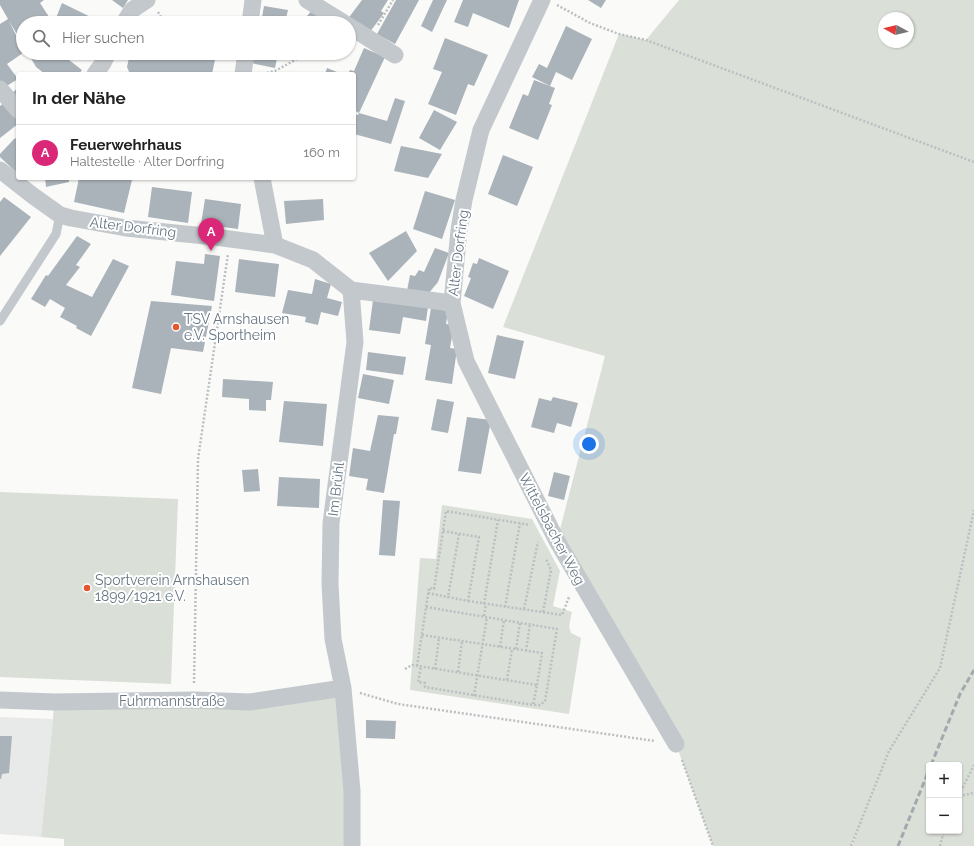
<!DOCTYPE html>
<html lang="de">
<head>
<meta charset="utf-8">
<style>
	:root { --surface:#fff; --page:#f2f2f2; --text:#222; --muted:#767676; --line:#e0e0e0; --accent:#db2777 }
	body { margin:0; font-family:Raleway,sans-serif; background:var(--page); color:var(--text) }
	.controls { position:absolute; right:12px; bottom:12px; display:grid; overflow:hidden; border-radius:4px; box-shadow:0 1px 3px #0004 }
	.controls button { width:36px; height:36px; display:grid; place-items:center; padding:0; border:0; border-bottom:1px solid var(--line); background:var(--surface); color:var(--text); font:20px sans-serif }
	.compass { position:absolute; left:878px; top:12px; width:36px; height:36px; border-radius:50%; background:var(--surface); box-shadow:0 1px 3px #0004; rotate:278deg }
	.you { position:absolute; left:589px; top:444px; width:14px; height:14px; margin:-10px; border:3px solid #fff; border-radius:50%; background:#1a73e8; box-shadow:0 0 0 6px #1a73e833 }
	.badge { display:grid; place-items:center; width:26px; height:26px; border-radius:50%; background:var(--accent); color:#fff; font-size:13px; font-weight:700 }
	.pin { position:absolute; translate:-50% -33px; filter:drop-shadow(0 1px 2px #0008) }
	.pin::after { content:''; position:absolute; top:21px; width:14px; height:12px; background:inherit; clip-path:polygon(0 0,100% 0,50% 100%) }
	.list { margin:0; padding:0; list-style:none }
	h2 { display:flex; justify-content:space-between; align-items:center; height:52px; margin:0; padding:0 16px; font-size:17px }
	h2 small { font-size:13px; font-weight:400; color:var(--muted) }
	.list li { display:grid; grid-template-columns:26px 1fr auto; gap:12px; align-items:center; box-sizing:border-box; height:56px; padding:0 16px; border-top:1px solid var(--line) }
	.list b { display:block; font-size:15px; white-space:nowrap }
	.list p { margin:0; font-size:13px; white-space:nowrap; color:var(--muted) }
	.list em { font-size:13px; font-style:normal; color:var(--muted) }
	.icon { flex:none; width:22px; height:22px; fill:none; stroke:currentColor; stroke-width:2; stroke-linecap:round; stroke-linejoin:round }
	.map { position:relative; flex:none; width:974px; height:846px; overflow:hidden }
	.search { position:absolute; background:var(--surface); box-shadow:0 1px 3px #0004; left:16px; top:16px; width:340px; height:44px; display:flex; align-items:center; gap:10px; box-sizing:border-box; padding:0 14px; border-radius:22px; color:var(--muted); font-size:15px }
	.panel { position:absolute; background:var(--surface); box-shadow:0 1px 3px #0004; left:16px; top:72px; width:340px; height:108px; border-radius:4px }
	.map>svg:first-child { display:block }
</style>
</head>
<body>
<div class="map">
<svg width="974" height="846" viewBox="0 0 974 846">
	<rect width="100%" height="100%" fill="#fafaf8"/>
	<!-- built -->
	<path fill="#e8e9e9" d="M0,717L53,719L41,837L0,834Z"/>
	<!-- green -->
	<path fill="#dadfd7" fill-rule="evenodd" d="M679,0H974V846H852L859,826L851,846H713L676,744L557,541L605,356L503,327L619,34L646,40ZM884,18H908V42H884ZM929,765H959V831H929Z
		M0,492L178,499L171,684L0,677Z
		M442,505L532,519L560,571L553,606L572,612L569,626L571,633L581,638L569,714L410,690L420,558L436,559Z
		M343,688L352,846H64V839L41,837L53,719L54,702L194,700Z"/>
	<!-- building -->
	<path fill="#aab3b9" d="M0,0H44L40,3L53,23H23V44L9,21L23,49V53L7,64L18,79L5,87L0,81V24L8,19L0,5Z
		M112,0H128L123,8Z
		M362,0H388L381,11L384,13L367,36L347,20Z
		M396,0H419L395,44L377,34Z
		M433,0H447L432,32L421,26Z
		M463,0H519L509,28L473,13L468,27L454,22Z
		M588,0H606L601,8Z
		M62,3L103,23H54Z
		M264,6L288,10L285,23H261Z
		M313,9L333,23H301Z
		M150,20L162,22V23H144Z
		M566,26L592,39L572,80L556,72L550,86L532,77L539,64L547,68Z
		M445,38L488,55L474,86L468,84L456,115L428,104L442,72L433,69Z
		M364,48L385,57L359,113L354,110V74H348L350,70L354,71Z
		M28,53H43L45,57L48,53H60L82,70L79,74H45L36,67Z
		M130,53H210L216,55L212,74H130L127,67Z
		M253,53H278L275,68L251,63Z
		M285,53H296L287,57Z
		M327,68L342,74H325Z
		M534,80L555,88L549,104L552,105L538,140L509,128L523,94L528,96Z
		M18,88V101L11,94Z
		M395,98L405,101L391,144L354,134V114L358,115L359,113L387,121Z
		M6,101L18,115V124L0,138V106Z
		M434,110L457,122L440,150L419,138Z
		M15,138L18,141V174L0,157V154Z
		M401,146L442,154L428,178L394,171Z
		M503,155L533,167L517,206L488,194Z
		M45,178H69V182L46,187Z
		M79,178H122L132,180L124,213L74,202Z
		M152,187L192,192L188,223L148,217Z
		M425,191L455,200L442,239L413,229Z
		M4,197L31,217L0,256V202Z
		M205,199L241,204L238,229L201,224Z
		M323,199L324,220L286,224L284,201Z
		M406,231L417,251L388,281L369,253Z
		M77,236L91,244L76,265L80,267L66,285L92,297L113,259L129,266L91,336L76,328L77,326L60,317L65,308L50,299L45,307L31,299L46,275L48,276Z
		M435,248L449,253L438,282L428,294L407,291L410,275L415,276L419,270L424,272Z
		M205,254L220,256L214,301L171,295L176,261L204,264Z
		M479,258L509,271L493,309L464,296L471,278L468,277L473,263L477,264Z
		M239,259L279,264L275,297L235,292Z
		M315,279L331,284L327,298L342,302L338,316L321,312L318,325L305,322L306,317L282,313L288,290L312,294Z
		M373,300L428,307L426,321L403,317L400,334L369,330Z
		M151,301L212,306L203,352L171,348L161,394L132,388Z
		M431,308L448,311L446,324L454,325L450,348L457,349L452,384L425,380L431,345L425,344Z
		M497,335L524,341L515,379L488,373Z
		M368,352L406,357L403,375L366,370Z
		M363,374L394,380L389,404L358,398Z
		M223,379L273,382L271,400H266V411L249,410V399L222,397Z
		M553,397L578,403L571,427L557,423L554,433L531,427L539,398L551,401Z
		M437,399L454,402L448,433L431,430Z
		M284,401L327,404L323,446L279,442Z
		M378,415L399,417L396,434H394L384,493L366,490L368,479L349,476L353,448L370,451Z
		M467,417L491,420L481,474L458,471Z
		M258,469L260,491L244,492L242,470Z
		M554,472L570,476L564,500L548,496Z
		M279,477L320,479L319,508L277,506Z
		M383,500L400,501L395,556L379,555Z
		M366,720L396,721L395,739L366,738Z
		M0,736H12L9,773L2,774L1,779H0Z"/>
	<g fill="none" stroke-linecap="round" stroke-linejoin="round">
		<!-- path -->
		<path stroke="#bbbfc2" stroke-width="2.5" stroke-dasharray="2 2" stroke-linecap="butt" d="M557,5L590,23L619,34L646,40L974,162
			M158,12L161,17L173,23
			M378,25L393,0
			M263,74L275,71L308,53
			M443,531L479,537L468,601L448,597L459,534
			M428,593L448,597
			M468,601L562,615L569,597
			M484,604L498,520
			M426,607L557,629L545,701L540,705H533
			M505,607L520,523
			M524,609L538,542
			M543,612L551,570L546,559
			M484,616L486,604
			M422,635L542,653L537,685
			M500,647L504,620
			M516,649L520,623
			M526,651L530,624
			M417,666L429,588L434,589L446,511L530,525
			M405,669L412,665L537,685L533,705L425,687V683L418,682L421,667
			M435,669L439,638
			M458,672L462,641
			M507,680L512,649
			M194,683L198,459L228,254
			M360,693L398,704L655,741
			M474,696L487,617
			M682,760L713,846
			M959,795L974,765
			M959,796L974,793
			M851,846L889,751L940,668L974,510
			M940,846L944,831"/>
		<!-- lane -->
		<path stroke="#c3c8cc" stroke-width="9" d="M0,321L56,234L60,215"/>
		<!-- street -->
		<path stroke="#c3c8cc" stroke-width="17" d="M307,0L344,23
			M124,23L132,10L147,0
			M250,23L253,0
			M349,26L395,55
			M95,74L103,63L108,53
			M243,74L246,53
			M0,89L18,110
			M0,170L32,195L60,215L71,218L126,228L215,237L275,245L313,260L351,290L452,303L459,230L464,200L481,130L542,0
			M262,178L275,245
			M351,290L355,342L331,523L330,584L333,639L343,688L352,791V846
			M452,303L466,361L557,541L676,744
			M0,700L54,702L194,700L250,702L343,688"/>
		<!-- rail -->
		<path stroke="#a2aab0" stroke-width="3" stroke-dasharray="6 3" stroke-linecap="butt" d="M931,765L960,694L974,670
			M898,846L929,770"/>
	</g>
	<!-- markers -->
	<g fill="#e4572e" stroke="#fff" stroke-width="1.5">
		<circle cx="176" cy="327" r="4"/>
		<circle cx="87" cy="588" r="4"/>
	</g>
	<g text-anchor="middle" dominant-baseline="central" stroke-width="4" stroke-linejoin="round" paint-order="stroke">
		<!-- street labels -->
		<g font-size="14" fill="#657683" stroke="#fff">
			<text transform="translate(133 227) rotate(7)">Alter Dorfring</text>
			<text transform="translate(458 253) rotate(-83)">Alter Dorfring</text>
			<text transform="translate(336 489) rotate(-83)">Im Brühl</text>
			<text transform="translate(552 529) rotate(62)">Wittelsbacher Weg</text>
			<text x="172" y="701">Fuhrmannstraße</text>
		</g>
		<!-- poi labels -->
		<g font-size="14" fill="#657683" stroke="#fff" text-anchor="start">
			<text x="184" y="319">TSV Arnshausen<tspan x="184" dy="16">e.V. Sportheim</tspan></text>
			<text x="95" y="580">Sportverein Arnshausen<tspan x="95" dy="16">1899/1921 e.V.</tspan></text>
		</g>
	</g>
</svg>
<div class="controls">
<button>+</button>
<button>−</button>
</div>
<svg class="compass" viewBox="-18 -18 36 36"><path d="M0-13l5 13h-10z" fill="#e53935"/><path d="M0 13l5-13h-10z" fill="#767676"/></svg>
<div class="you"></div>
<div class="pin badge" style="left:211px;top:251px">A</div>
<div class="search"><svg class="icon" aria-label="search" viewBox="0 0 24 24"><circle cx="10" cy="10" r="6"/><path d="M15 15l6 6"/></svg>Hier suchen</div>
<section class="panel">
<h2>In der Nähe<small></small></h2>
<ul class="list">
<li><span class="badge">A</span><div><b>Feuerwehrhaus</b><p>Haltestelle · Alter Dorfring</p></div><em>160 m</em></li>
</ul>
</section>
</div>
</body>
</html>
